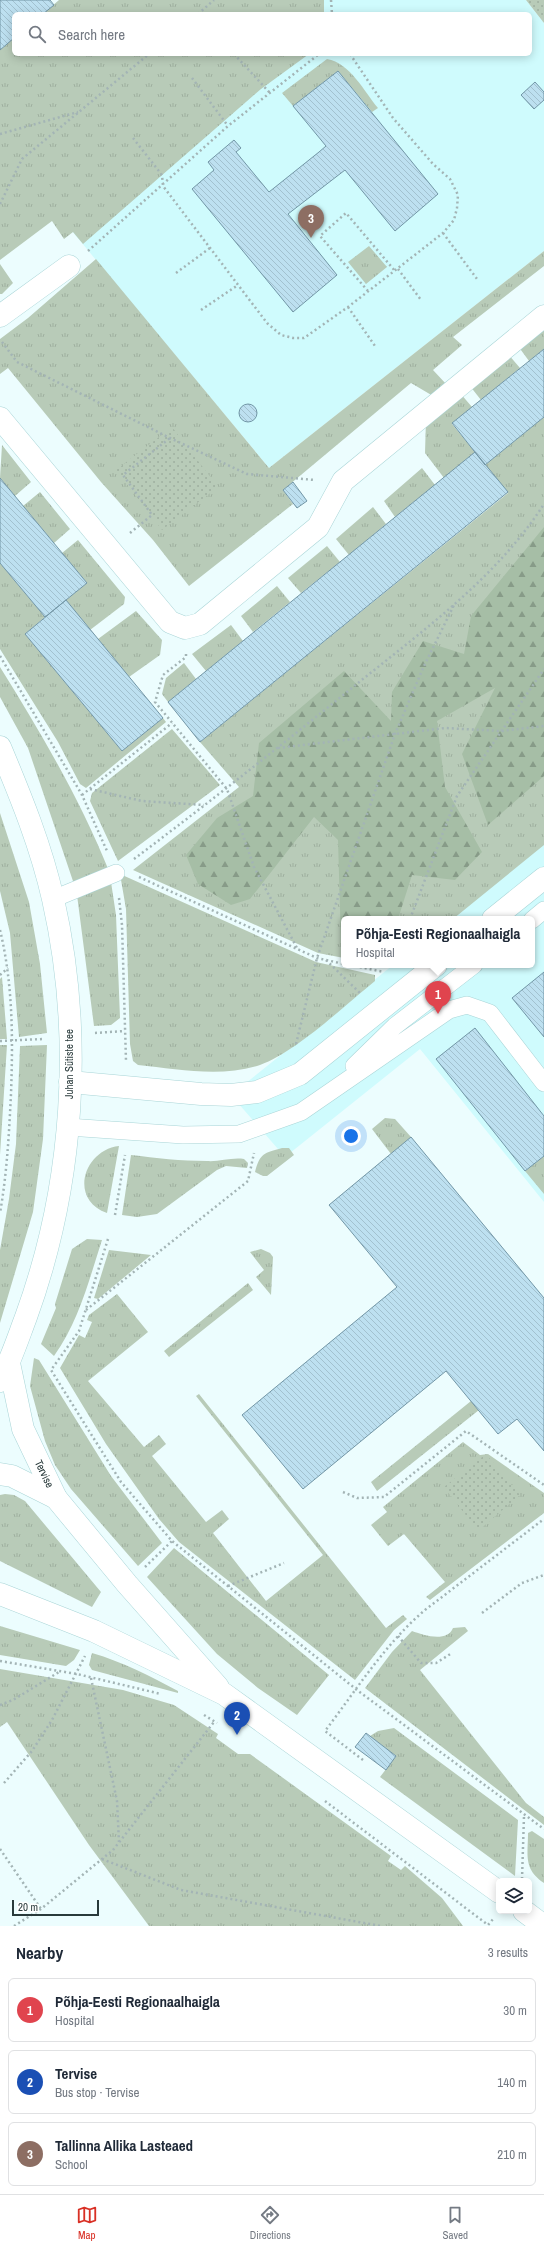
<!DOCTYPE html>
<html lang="en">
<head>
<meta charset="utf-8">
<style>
	:root { --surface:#fff; --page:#f2f2f3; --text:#1f2937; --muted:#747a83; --line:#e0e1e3; --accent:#d93025 }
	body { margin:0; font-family:"Archivo Narrow",sans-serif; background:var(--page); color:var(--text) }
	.controls { position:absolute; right:12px; bottom:12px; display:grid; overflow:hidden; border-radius:6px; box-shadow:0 2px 10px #0003 }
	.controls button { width:36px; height:36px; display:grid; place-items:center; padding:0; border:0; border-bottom:1px solid var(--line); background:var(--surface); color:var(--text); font:20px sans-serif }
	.scale { position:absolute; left:12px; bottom:10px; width:87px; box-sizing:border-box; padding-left:4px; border:2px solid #293a3b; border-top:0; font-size:11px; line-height:14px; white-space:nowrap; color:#293a3b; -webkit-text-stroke:3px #fff; paint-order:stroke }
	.you { position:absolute; left:351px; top:1136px; width:14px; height:14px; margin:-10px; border:3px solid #fff; border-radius:50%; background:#1a73e8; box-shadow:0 0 0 6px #1a73e833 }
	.badge { display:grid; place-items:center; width:26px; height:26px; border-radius:50%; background:var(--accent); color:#fff; font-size:13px; font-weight:700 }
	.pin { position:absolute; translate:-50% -33px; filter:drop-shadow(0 1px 2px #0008) }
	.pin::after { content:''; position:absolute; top:21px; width:14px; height:12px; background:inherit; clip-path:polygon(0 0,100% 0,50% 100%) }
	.popup { position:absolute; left:341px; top:916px; width:194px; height:52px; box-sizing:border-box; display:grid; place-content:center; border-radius:6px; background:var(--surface); filter:drop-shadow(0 1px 3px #0005); font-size:13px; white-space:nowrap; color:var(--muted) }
	.popup b { font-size:15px; color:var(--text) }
	.popup::after { content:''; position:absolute; left:50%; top:100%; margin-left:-8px; border:8px solid transparent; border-top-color:var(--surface) }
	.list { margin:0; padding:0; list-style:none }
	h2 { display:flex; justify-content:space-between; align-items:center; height:52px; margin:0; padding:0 16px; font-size:17px }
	h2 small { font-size:13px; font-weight:400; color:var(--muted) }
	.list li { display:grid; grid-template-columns:26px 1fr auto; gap:12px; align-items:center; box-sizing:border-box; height:64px; margin:0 8px 8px; padding:0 8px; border:1px solid var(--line); border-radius:6px }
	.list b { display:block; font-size:15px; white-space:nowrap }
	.list p { margin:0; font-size:13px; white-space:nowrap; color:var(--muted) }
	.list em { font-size:13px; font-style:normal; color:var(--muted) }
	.icon { flex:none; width:22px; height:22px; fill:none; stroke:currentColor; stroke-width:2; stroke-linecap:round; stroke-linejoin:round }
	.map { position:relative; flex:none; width:544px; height:1926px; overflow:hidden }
	.search { position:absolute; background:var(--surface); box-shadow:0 2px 10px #0003; left:12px; right:12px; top:12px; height:44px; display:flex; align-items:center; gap:10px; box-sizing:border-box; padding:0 14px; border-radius:6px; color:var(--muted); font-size:15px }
	.sheet { height:268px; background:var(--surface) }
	nav { display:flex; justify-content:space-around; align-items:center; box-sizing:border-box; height:56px; border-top:1px solid var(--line); background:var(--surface); font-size:11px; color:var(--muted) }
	nav a { display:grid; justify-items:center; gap:2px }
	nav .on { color:var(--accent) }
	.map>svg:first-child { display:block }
</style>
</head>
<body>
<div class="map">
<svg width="544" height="1926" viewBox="0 0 544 1926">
	<defs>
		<pattern id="grass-tufts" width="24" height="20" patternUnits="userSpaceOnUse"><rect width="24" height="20" fill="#b8cbb8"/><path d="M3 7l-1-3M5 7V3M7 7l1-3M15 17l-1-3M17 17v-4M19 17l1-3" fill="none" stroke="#9eaf9f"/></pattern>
		<pattern id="forest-firs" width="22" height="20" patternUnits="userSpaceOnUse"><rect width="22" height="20" fill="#a6bea6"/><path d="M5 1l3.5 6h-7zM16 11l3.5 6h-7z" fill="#879b88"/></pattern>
		<pattern id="park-dots" width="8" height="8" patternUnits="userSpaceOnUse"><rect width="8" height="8" fill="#b8cbb8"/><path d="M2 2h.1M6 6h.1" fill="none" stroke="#9eaf9f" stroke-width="1.8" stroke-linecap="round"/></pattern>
		<pattern id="building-back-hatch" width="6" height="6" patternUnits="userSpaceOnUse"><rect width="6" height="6" fill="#bde0f0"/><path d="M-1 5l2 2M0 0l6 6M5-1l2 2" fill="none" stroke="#a2c1cf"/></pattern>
	</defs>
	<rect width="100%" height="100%" fill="#ecfdfe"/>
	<!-- built -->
	<path fill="#cffbfd" d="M248,0H526L544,23V251L269,468L27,177L180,54H530V14H231Z
		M544,844V1202L420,1049L285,1157L231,1095L393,965H532V919H450Z"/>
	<!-- grass -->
	<path fill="url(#grass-tufts)" d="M59,0H324V14H43Z
		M14,38V54H309L261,89L83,244L73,232L64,239L52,221L0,260V50Z
		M327,59C350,63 364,91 378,108L372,112L338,71L293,106L282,93Z
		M369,246L387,267L366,284L348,262Z
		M544,251V266L453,337L462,345L433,370L447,385L433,396L411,383L283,490L293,504L189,586L153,540L101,482L8,368L0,374V339L28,318L96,259L269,468Z
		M0,264L13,283L2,294H0Z
		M544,324V349L529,361L518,346Z
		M508,354L520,368L481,400L470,386Z
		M460,393L472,407L452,424L475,452L444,478L425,453L426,419Z
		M544,417V845L453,919H344V958L318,953L133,870L239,787L200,742L508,493L485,465Z
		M2,445L31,482L15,496L0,478Z
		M422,468L435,485L395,517L384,501Z
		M40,492L70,529L54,543L23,506Z
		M373,507L386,524L349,555L336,539Z
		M78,540L125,597L124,604L90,630L66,600L87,583L62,553Z
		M327,546L340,562L301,593L288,578Z
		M0,563L45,617L25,634L122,751L163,718L166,722L86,788L80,784L58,742L0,649Z
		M277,586L290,602L253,632L241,616Z
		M136,611L162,640L160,655L129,677L98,639Z
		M231,625L243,641L206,671L192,654Z
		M184,663L196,679L168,702L162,694L166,678Z
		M0,667C41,733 80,799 109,871L75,887L28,748L0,697Z
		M172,729L220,785L118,861L90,801L92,793Z
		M0,813L29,902L40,964L47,1033L19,1037L10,933L0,891Z
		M120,874L316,962L375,975V981C344,1006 296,1052 260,1065C221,1078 177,1069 138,1065L133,1061L130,1044L126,909Z
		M111,882L116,915L120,1018L111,1025L94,1026L77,895Z
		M2,977L7,1039H0V979Z
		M0,1045H7L0,1155Z
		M47,1045L43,1139L33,1212L0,1323V1250L9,1199L16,1144L20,1046Z
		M385,1118L395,1119L411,1137L391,1154L372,1129Z
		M119,1146L107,1213C68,1199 84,1150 119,1146Z
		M282,1148H289L294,1155L267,1176H263L255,1172C260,1153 264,1153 282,1148Z
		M131,1155C156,1158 181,1161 207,1161C219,1162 232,1157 244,1159L248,1163L247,1168L226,1166L217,1170L157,1214L137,1217L122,1215Z
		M544,1156V1194L525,1171Z
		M87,1239L102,1240C89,1280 79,1321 54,1356L41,1344L56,1308L55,1304L72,1249Z
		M261,1249L270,1253L273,1257L271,1295L256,1277L264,1270L250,1252Z
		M109,1250L151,1255L98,1299L94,1298Z
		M248,1283L253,1290L169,1357L164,1351Z
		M117,1294L148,1332L88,1381L144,1447L159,1435L166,1444L152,1456L206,1522L222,1510L229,1519L213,1533L266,1601L323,1555L196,1396L199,1394L386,1628L403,1615L407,1619L394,1630L355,1680L179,1542L159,1519L106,1444L60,1368L79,1335L85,1338L92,1322L87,1320L89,1315Z
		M34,1358L39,1360L111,1476L162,1543L138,1566L71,1489L55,1465L45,1441L30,1386Z
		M471,1401L479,1410L377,1491L371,1482Z
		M463,1442L480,1455L488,1454L544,1493V1513L430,1600L426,1597L445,1582L404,1534L388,1546L371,1525L387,1512L383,1507Z
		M5,1494L14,1495L25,1501L101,1592L92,1607L0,1561V1495Z
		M174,1548L329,1675L297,1715L258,1688L217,1654L147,1577Z
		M0,1626L80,1650L74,1660L66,1666L0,1655Z
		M465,1627L468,1631L420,1670L526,1803L544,1817V1825L365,1688L392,1652L412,1631C423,1635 447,1643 453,1628Z
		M92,1653C123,1662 150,1676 178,1691V1693L92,1670L89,1665Z
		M0,1669L123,1690L174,1705L218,1734L216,1738L238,1754H250L391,1856L388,1861L401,1870L405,1866L442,1898L463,1926H149L89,1845L7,1722L0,1727Z
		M394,1728L518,1820L515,1876L380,1777L396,1756L370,1736L378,1731Z
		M532,1831L544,1839V1883C523,1869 528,1855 528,1833Z"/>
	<!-- forest -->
	<path fill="url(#forest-firs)" d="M544,527V776L488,825L462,754L495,688L437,721L445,787L482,852L455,880L412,875L398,919H344V944L341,945L338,840L314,817L250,899L231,905L198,884L186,855L217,818L253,796L259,743L344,671L391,721L392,692L423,641L464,654L471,616Z"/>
	<!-- park -->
	<path fill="url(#park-dots)" d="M526,0H544V23Z
		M172,427L218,487L162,530L116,470Z
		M486,1454L520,1495L478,1531L444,1487Z"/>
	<!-- building -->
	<path fill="url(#building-back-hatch)" stroke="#7296a6" d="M0,0H50L54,5L43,14H14V38L0,50Z
		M338,71L438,194L395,231L345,170L288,214L337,275L293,312L192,189L214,170L208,162L234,140L241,148L236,152L269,192L319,152L326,146L293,106Z
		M535,82L544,92V100L534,109L521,95Z
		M544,349V417L485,465L452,423Z
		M239 413a9 9 0 1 1 18 0a9 9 0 1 1-18 0Z
		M475,452L508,492L200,742L168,702Z
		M0,478L87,583L45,617L0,563Z
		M293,482L307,501L297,508L283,490Z
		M66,600L163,718L122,751L25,634Z
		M544,972V1037L512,998Z
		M475,1028L544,1116V1156L525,1171L436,1059Z
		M411,1137L544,1298V1451L517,1419L498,1434L446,1371L303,1489L242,1415L397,1287L329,1205Z
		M366,1733L396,1756L386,1770L355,1747Z"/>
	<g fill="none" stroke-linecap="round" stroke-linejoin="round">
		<defs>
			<path id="service" d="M53,899L116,873
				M532,920L544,910
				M354,1066L395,1026L474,965
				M68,1127L183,1135L239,1134L301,1112L449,1010L467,1005L490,1013L544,1083"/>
			<path id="minor" d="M0,316L69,266
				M0,418L170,622L185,628L200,624L318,527L343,481L544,316
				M493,919L544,878
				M70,1082L201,1094L231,1095L257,1092L300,1074L436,965"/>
			<g id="tertiary">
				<path d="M0,747C21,797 41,846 53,899C84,1036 74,1185 26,1317C18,1338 11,1360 0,1381"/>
				<path id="s1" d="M9,1363L23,1429L56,1498L127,1584L218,1687"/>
				<path d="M0,1474L12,1476L56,1498"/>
				<path d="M0,1594L94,1631L224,1694L499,1892"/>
				<path d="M524,1911L544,1926"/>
			</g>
		</defs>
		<!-- service casing -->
		<use href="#service" stroke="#a9d5d7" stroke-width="18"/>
		<!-- minor casing -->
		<use href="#minor" stroke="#a9d5d7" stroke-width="23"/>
		<!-- tertiary casing -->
		<use href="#tertiary" stroke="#a9d5d7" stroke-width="23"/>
		<!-- path -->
		<path stroke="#a3b4b5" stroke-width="2.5" stroke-dasharray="2 3" stroke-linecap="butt" d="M331,0L332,14
			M198,14L214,0
			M234,54L270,93
			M192,78L228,126
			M0,134L78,112
			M133,138L162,175L163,186L267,323L281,335L293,338H304L348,307L443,233L454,220L457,208L458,195L450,179L433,164L393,118L350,54
			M0,204L22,159L149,54
			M443,233L477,279
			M88,251L228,126L319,54
			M398,269L421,300
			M176,273L210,248
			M368,291L320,236L346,213L395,271
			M348,307L375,346
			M201,310L238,285
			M2,342L17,362L170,438L247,474L315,480
			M130,533L152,515L123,475L170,438
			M186,654V657L163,675L155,702L227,789L254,867L297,948
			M0,656L82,795L107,851
			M278,748L445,728L501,731L544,726
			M90,789L142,801L204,805
			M82,795L172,723
			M134,859C210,802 284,743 358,683C425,629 497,577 544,504
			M139,877L317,958L344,964
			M119,898L122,925L126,1061
			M410,919L457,796L544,669
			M0,930C13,984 13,1039 11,1094C9,1134 7,1173 0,1213
			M326,960L360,993
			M350,965L384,972
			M0,975L8,968
			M95,1033L125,1031
			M0,1041L43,1039
			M296,1044L317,958L395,734L424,666L454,605
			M115,1215L125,1155
			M108,1239L79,1331L51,1370L121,1482L172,1541L357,1690L544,1829
			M86,1310L248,1181L254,1153
			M343,1492L357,1498L384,1497L466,1431L544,1485
			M145,1567L172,1541
			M228,1586L284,1563
			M482,1613L522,1583L544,1575
			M398,1636L421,1663H436L452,1653
			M0,1661L77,1674L161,1694
			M91,1678L117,1801L119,1842
			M0,1705L13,1700L59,1672
			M204,1715L217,1723
			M363,1760L325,1731C357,1689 385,1644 425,1610L544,1519
			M4,1783L32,1751L52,1720L85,1656
			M325,1801L488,1925L494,1918
			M0,1849L41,1909
			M102,1859L181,1890L381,1926
			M522,1879L524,1816
			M14,1926L41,1909L113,1850L214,1722"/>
		<!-- service -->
		<use href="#service" stroke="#fff" stroke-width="17"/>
		<!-- minor -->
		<use href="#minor" stroke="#fff" stroke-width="22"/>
		<!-- tertiary -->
		<use href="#tertiary" stroke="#fff" stroke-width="22"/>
	</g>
	<g text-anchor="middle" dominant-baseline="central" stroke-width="3" stroke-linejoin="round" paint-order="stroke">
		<!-- street labels -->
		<g font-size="11" fill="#293a3b" stroke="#fff">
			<text transform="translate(69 1064) rotate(-90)">Juhan Sütiste tee</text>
			<text stroke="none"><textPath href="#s1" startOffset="117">Tervise</textPath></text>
		</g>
	</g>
</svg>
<div class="controls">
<button><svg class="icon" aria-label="layers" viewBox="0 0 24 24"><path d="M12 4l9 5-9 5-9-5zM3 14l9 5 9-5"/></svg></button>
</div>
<div class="scale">20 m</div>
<div class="you"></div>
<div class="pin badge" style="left:438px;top:1014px;background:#e0444e">1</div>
<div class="popup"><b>Põhja-Eesti Regionaalhaigla</b>Hospital</div>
<div class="pin badge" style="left:237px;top:1735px;background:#1a4fb4">2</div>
<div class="pin badge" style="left:311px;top:238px;background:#8d6e63">3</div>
<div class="search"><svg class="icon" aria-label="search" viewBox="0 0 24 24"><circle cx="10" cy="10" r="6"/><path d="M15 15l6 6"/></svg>Search here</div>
</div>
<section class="sheet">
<h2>Nearby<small>3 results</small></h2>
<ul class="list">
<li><span class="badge" style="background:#e0444e">1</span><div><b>Põhja-Eesti Regionaalhaigla</b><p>Hospital</p></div><em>30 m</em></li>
<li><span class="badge" style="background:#1a4fb4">2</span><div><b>Tervise</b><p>Bus stop · Tervise</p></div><em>140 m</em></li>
<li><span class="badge" style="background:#8d6e63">3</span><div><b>Tallinna Allika Lasteaed</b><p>School</p></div><em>210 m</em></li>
</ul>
</section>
<nav>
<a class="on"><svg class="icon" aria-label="map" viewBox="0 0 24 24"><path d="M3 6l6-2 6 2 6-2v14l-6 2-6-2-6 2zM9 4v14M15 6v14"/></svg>Map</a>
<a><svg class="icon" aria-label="directions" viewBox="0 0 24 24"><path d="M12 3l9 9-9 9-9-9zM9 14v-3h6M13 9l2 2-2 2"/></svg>Directions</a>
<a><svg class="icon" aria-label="saved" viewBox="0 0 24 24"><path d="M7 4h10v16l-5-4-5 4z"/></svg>Saved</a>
</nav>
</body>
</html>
